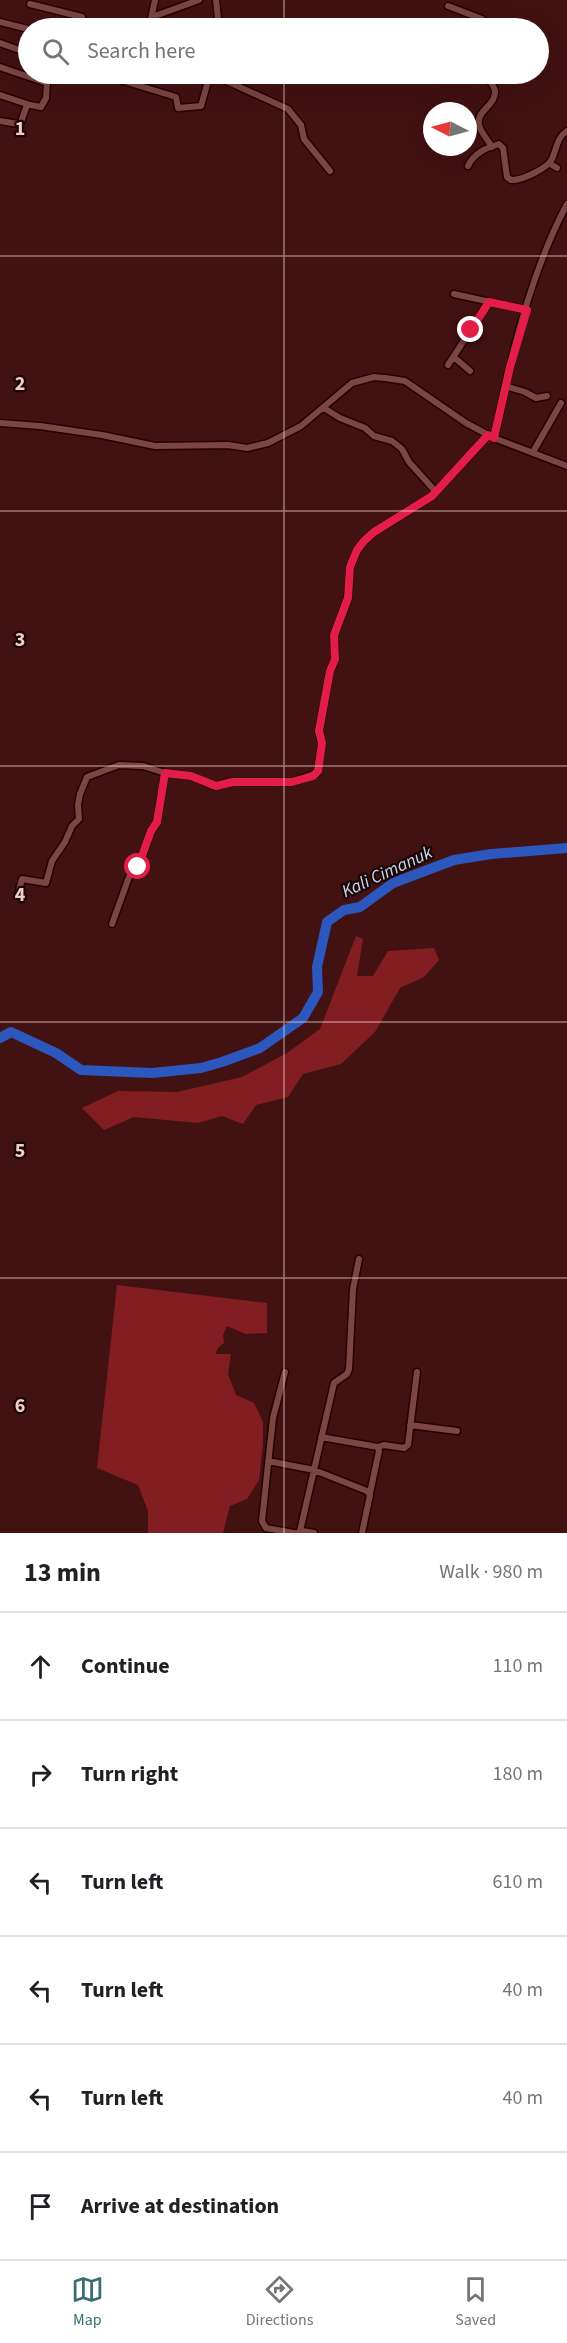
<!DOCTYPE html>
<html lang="en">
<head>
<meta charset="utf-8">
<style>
	:root { --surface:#fff; --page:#f6f6f6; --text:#202124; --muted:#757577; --line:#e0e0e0; --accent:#366d75 }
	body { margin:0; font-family:"Source Sans 3",sans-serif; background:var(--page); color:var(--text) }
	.compass { position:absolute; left:423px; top:102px; width:54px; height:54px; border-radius:50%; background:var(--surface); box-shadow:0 6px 24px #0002; rotate:276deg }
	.stop { position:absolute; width:18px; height:18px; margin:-14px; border:4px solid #e11d48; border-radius:50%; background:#fff }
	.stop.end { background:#e11d48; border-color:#fff; box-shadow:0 2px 6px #0008 }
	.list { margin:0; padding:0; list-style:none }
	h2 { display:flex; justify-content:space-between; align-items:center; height:78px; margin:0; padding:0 24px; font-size:26px }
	h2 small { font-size:20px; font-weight:400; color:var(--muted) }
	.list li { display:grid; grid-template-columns:39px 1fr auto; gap:18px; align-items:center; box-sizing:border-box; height:108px; padding:0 24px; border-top:2px solid var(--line) }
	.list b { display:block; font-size:22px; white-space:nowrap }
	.list em { font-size:20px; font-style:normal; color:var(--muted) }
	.icon { flex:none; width:33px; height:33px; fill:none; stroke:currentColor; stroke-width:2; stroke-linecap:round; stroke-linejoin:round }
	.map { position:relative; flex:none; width:567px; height:1533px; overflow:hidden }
	.search { position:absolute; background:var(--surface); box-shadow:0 6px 24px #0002; left:18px; right:18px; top:18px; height:66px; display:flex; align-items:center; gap:15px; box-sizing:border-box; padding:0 21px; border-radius:33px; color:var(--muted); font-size:22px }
	.sheet { height:726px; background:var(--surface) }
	nav { display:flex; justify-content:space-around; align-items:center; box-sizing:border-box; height:84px; border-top:2px solid var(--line); background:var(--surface); font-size:16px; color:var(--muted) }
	nav a { display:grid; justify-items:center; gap:3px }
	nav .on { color:var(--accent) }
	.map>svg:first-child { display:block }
</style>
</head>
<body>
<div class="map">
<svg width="567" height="1533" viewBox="0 0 567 1533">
	<rect width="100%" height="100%" fill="#421112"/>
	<!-- green -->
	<path fill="#821e22" d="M356,936L363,939L357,976H373L388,951L434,948L439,960L424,977L400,988L375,1032L341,1064L303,1074L288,1097L256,1105L243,1124L222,1116L198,1123L134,1117L104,1130L82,1108L118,1091L177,1092L242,1077L287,1053L320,1029Z
		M117,1285L267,1303V1333L246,1334L227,1326L223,1335L224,1343C220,1346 216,1348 216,1354H231L228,1374L236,1395L254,1403L263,1422V1444L259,1480L247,1499L230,1506L223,1533H148V1511L138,1485L97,1468Z"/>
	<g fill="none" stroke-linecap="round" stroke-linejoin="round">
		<!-- river -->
		<path stroke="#2c58bd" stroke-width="10" d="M0,1038L11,1032L56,1053L81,1070L152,1073L201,1068L222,1062L260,1048L303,1018L318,992L317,967L327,922L344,910L360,907L393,883L454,860L491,854L567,848"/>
		<defs>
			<path id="street" d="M216,0L219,28
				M30,4L82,17L78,28
				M448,6L482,19L485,22L486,28
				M152,17L199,0
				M0,22L28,29
				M149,28L155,0
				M0,43L28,53
				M0,67L47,83L50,74
				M116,74L117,79L176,97L178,108L201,106L210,74
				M211,74L288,109L301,125L304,139L330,171
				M486,74C488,79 494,85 495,91C496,106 476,110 479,125C481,133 488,140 492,147
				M0,95L30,105L41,107L46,98L47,83
				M0,121L18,124L21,122L27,105
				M549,163L557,168
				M468,166C474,153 486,148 499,144L503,148L507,177L511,180C521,181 548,168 552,159C557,148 557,137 567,131
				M454,294L527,310
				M455,358L470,371
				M448,365L489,302
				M505,386L525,392L536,398L547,396
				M324,408L340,418L365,428L374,436L392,441L402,449L409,462L436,492
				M0,423L40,426L102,435L155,446L228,445L247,448L268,443L301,426L352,383L374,377L385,378L405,381L466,423L494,438L567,466
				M494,438C500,416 503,393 509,370C522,314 540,255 567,204
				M533,452L561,403
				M18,894L22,879L46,883L52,861L65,842L72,826L79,819L78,805L80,794L87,777L119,765L143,766L165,773L191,776L213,786L233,782H292L317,773L322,743L319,731L330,671L335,659L334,635L348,598L350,567L357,550L364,541L374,532L432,496L488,435
				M112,924L129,877L139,865L151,831L157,822L165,773
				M285,1372L273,1418L262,1521L266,1528L294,1533
				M410,1425L457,1431
				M321,1437L378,1447L379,1451L370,1493
				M378,1447L384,1445L404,1448L408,1445L417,1372
				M268,1461L314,1470L367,1491L370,1495L362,1533
				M300,1531L334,1383L347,1374L349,1369L353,1289L359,1259
				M297,1533L302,1531L314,1533"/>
		</defs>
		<!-- street casing -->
		<use href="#street" stroke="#260001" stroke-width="9"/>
		<!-- street -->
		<use href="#street" stroke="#7b4542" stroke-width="6"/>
	</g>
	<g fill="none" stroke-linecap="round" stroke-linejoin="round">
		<!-- route -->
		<path stroke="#e11d48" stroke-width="8" d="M138,867L151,831L157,822L165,773L191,776L216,786L233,782H292L313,776L318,771L322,743L319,731L330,671L335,659L334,635L348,598L350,567L357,550L364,541L374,532L432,496L488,435L494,438L510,367L527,310L489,302L471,330"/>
	</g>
	<!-- grid -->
	<path fill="none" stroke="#eecdca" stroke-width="1.5" stroke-opacity="0.55" d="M284,0V28M284,74V1533M0,256H567M0,511H567M0,766H567M0,1022H567M0,1278H567"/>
	<g text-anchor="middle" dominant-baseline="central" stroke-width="4.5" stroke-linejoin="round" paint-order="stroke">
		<!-- water labels -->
		<g font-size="18" font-style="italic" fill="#c9d7f1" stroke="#1b0606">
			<text transform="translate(387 872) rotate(-25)">Kali Cimanuk</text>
		</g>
	</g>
	<g font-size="20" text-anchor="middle" font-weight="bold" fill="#eecdca" stroke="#1b0606" stroke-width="4.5" stroke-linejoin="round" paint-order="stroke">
		<text x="20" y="135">1</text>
		<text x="20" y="390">2</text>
		<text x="20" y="646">3</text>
		<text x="20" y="901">4</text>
		<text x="20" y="1157">5</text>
		<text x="20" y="1412">6</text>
	</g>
</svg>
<svg class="compass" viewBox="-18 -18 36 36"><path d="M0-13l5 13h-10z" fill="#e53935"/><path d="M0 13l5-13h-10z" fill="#757577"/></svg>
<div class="stop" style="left:138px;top:867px"></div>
<div class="stop end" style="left:471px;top:330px"></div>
<div class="search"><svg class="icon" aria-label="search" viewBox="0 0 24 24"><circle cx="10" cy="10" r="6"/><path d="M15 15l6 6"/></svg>Search here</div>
</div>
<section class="sheet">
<h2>13 min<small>Walk · 980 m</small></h2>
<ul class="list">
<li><svg class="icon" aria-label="ahead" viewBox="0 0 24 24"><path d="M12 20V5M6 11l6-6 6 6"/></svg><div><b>Continue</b></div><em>110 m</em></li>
<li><svg class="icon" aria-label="right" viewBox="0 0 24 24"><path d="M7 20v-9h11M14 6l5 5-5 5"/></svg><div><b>Turn right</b></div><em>180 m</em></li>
<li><svg class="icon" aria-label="left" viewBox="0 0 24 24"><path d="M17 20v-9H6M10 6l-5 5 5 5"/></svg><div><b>Turn left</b></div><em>610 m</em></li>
<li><svg class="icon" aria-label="left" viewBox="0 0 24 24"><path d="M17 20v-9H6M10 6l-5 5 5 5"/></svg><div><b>Turn left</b></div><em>40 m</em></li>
<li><svg class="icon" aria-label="left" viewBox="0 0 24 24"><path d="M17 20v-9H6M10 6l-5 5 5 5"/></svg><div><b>Turn left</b></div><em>40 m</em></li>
<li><svg class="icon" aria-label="arrive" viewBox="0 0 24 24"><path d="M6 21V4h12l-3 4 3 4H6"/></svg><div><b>Arrive at destination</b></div></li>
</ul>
</section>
<nav>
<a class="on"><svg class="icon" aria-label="map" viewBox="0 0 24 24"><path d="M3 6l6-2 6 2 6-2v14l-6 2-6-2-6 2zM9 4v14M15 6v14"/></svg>Map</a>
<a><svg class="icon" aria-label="directions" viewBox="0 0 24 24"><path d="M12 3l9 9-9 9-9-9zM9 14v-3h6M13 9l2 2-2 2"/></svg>Directions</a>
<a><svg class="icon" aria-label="saved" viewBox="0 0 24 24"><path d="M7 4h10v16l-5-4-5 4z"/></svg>Saved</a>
</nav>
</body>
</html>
